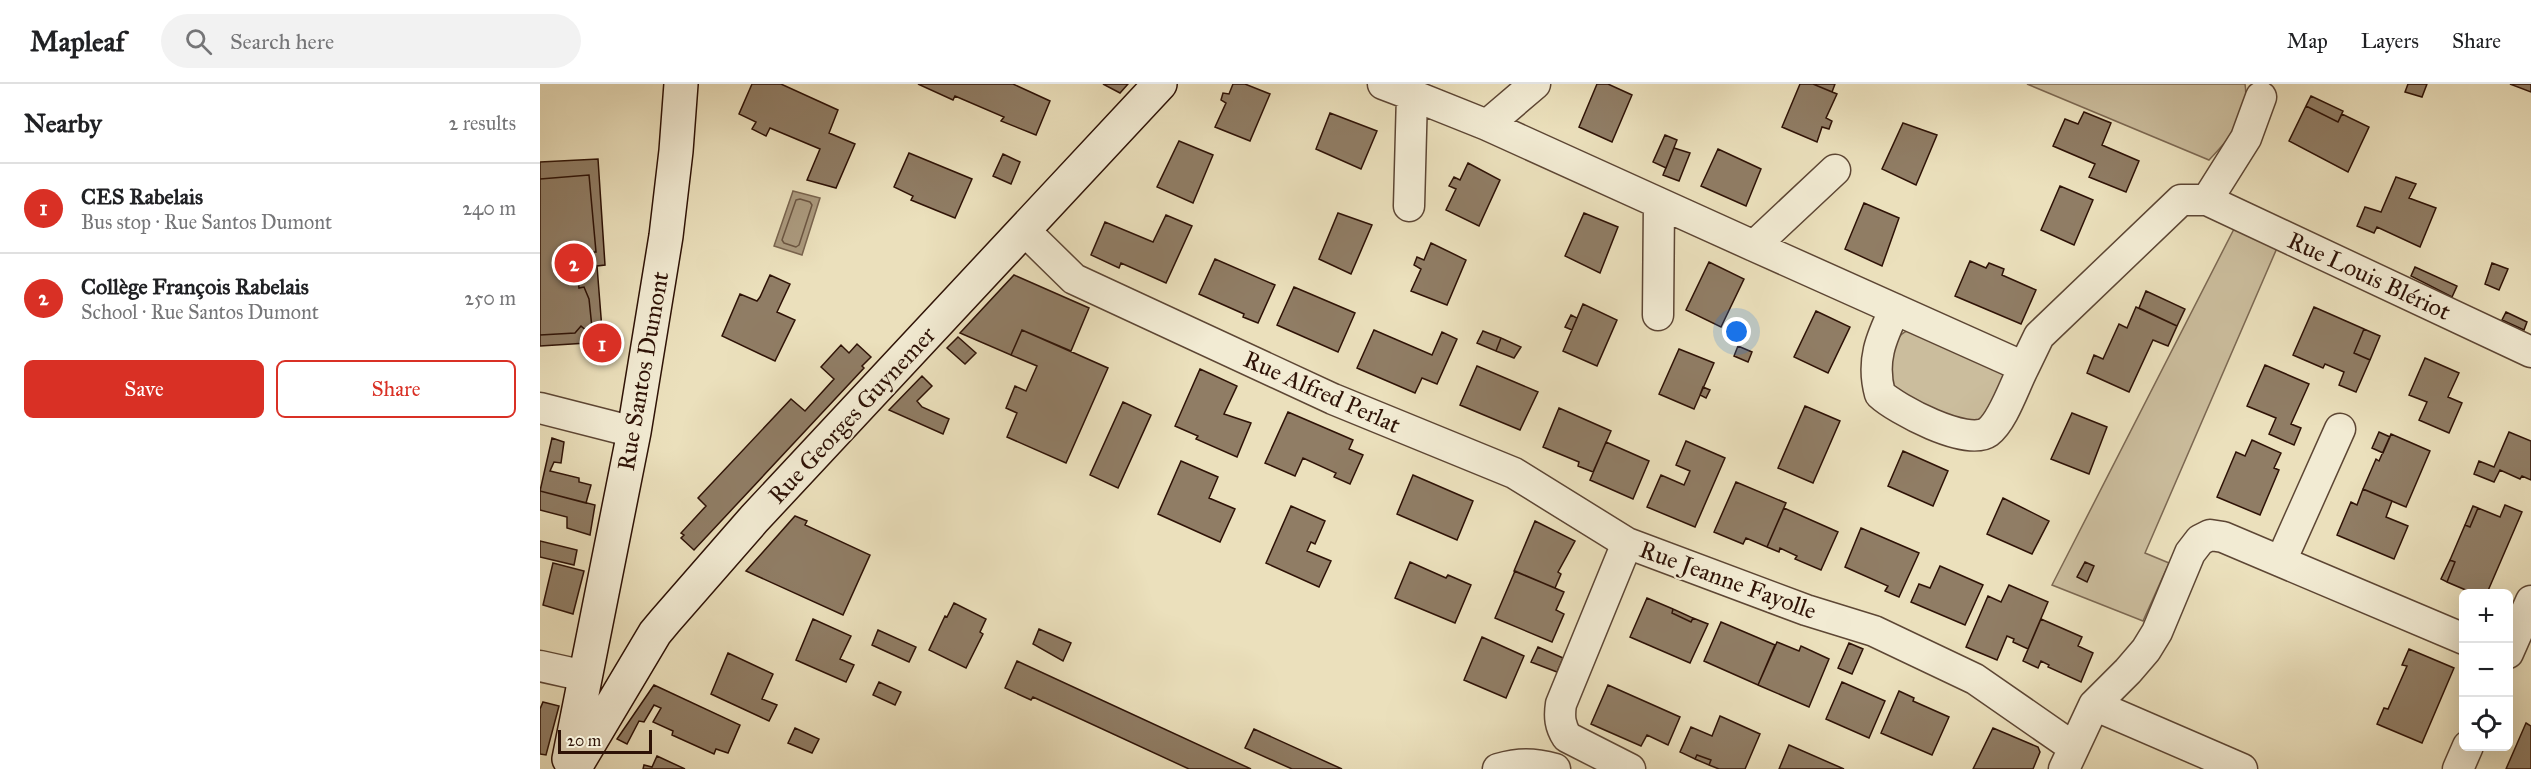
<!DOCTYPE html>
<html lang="en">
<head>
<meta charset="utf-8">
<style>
	:root { --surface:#fff; --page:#f2f2f2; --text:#202124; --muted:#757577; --line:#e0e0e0; --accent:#d93025 }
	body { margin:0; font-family:"IM FELL Great Primer",serif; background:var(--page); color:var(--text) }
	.controls { position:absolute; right:18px; bottom:18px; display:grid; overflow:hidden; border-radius:9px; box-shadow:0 6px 24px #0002 }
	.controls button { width:54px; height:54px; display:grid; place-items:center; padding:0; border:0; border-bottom:2px solid var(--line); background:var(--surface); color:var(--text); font:30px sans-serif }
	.scale { position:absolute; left:18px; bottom:15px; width:94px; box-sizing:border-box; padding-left:6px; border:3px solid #2e1206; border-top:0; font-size:16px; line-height:21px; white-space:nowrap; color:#2e1206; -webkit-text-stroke:4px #f2ebd3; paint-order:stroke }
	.you { position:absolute; left:1197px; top:248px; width:21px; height:21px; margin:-15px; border:4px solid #fff; border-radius:50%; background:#1a73e8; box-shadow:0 0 0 9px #1a73e833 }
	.badge { display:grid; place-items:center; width:39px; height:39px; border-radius:50%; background:var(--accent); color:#fff; font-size:20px; font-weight:700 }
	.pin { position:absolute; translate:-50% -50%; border:3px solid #fff; box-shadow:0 2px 6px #0006 }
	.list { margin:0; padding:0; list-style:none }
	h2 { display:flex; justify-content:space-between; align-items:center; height:78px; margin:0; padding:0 24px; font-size:26px }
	h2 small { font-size:20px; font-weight:400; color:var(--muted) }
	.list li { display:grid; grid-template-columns:39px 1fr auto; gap:18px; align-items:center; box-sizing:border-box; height:90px; padding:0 24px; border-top:2px solid var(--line) }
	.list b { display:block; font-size:22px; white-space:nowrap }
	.list p { margin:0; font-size:20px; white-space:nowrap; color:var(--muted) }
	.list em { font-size:20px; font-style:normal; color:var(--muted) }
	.actions { display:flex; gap:12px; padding:18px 24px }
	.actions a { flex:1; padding:14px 0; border:2px solid var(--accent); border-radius:9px; text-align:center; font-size:21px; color:var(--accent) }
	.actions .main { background:var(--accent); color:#fff }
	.icon { flex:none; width:33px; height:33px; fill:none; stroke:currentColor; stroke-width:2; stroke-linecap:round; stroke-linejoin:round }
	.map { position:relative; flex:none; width:1991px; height:685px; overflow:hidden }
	header { display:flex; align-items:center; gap:36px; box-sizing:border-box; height:84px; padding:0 30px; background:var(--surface); border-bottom:2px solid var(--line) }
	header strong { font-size:28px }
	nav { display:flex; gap:33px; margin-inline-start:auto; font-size:21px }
	.search { width:420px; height:54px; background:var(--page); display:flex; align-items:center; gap:15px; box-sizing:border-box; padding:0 21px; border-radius:33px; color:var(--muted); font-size:22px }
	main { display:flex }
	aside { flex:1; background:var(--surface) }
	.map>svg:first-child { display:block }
</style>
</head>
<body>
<header>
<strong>Mapleaf</strong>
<div class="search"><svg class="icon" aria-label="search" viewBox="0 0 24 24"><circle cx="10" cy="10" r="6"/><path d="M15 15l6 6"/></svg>Search here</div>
<nav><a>Map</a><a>Layers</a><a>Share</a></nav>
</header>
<main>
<aside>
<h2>Nearby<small>2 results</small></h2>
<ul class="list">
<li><span class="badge">1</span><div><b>CES Rabelais</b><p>Bus stop · Rue Santos Dumont</p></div><em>240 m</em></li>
<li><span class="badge">2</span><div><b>Collège François Rabelais</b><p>School · Rue Santos Dumont</p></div><em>250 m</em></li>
</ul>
<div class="actions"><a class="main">Save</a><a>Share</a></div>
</aside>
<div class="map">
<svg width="1991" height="685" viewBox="0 0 1991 685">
	<rect width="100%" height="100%" fill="#ebe0bc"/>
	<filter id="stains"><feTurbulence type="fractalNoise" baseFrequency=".00333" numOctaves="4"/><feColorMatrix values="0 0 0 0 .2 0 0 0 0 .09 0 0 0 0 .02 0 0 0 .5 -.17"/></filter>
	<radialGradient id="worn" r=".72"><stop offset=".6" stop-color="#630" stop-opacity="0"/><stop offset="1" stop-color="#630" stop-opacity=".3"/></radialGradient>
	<!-- green -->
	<path fill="#cbbd9d" stroke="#7c6852" stroke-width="1.5" d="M1487,0H1705C1710,33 1690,54 1669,76Z
		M1695,143L1737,164L1605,469L1629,479L1603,537L1512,501Z
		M1372,245L1463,286L1464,292L1445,333L1430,339L1420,338C1404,330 1359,316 1352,300C1347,290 1351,279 1354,268C1357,256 1358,249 1372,245Z"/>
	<!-- water -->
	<path fill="#ab9a7e" stroke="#79644e" stroke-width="1.5" d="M253,107L280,114L262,171L234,162Z"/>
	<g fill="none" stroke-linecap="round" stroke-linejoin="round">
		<!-- shore -->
		<path stroke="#6c5642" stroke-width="1.5" d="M260,115L270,118L272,121L259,161L256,163L244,159L242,156L256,116Z"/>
	</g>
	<!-- building -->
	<path fill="#907d65" stroke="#2e1206" stroke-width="1.5" d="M212,0H241L298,26L289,49L315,60L296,104L267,96L280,65L230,44L226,52L212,45L216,38L199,30Z
		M378,0H473L510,17L496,51L461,37L464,33L415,12L413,16Z
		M563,0H588L580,9Z
		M693,0H705L730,10L710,57L675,43L686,19L681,16L683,9L689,10Z
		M1057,0H1068L1092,11L1072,58L1039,43Z
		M1260,0H1273L1297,10L1286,34L1292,37L1289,45L1282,43L1277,58L1242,43Z
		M1273,0H1295L1292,8Z
		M1868,0H1887L1882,13L1865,8Z
		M1970,0H1991V8Z
		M1771,12L1803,27L1798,38L1766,22Z
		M1766,22L1798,38L1802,30L1829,43L1808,88L1749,57Z
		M1544,28L1571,39L1562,61L1599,77L1586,108L1549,93L1555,80L1513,62L1525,35L1538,40Z
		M790,29L837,47L821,85L776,65Z
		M1363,39L1397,51L1376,101L1342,85Z
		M1125,51L1137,56L1126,84L1113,78Z
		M639,57L673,71L653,119L617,103Z
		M1134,64L1150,69L1139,97L1123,91Z
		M1178,65L1221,85L1206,122L1161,102Z
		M369,69L432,95L415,134L371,116L373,112L354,103Z
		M463,70L480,78L471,100L453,92Z
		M58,75L65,181L57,182L63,258L0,262V247V251L35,249L41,242L48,248L52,244L49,215L44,203L39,204L36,183L49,181V168H56L49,91L0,95V78Z
		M928,79L960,96L939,142L906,126L916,105L909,102L914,93L920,96Z
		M49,91L56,168H49V181L36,183L39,204L44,203L49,215L52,244L48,248L41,242L35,249L0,251V95Z
		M1856,93L1876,100L1869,114L1896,124L1880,163L1837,143L1834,149L1817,142L1825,123L1841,128Z
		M1520,102L1553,116L1534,161L1501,146Z
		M1324,119L1359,134L1342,182L1305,165Z
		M798,129L832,141L811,190L779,175Z
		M1044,129L1078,143L1060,189L1025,172Z
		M626,131L652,142L626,199L581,179L579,184L551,171L565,138L613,158Z
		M891,159L926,176L907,221L871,207L881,185L874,181L877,173L884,176Z
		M675,175L735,201L718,239L703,233L704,230L659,210Z
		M1430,177L1446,184L1449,179L1464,185L1462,191L1496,206L1481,240L1415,212Z
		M1169,178L1204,195L1181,243L1146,226Z
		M1952,179L1968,185L1959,206L1945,200Z
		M1875,183L1917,202L1912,213L1871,192Z
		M230,191L250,200L237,228L255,236L235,277L182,252L200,210L217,217L220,213Z
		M474,191L549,224L531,267L482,246L471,271L420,249Z
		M754,203L815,229L798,268L737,241Z
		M1606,207L1645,225L1637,242L1599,224Z
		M1043,220L1077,236L1057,282L1023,267Z
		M1596,223L1637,242L1628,262L1613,256L1589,308L1547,289L1554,271L1563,275L1579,240L1587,244Z
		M1774,223L1824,245L1814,269L1830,276L1816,308L1799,301L1804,288L1785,280L1783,284L1753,271Z
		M1276,227L1310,243L1288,289L1254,273Z
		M1966,228L1987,238L1984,246L1962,236Z
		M1031,231L1037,234L1032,246L1025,243Z
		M1824,245L1840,252L1830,276L1814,269Z
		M482,246L568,284L526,379L467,353L477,329L466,324L475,302L486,307L497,282L471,271Z
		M834,246L892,271L902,248L917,255L897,300L882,294L875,309L817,284Z
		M943,247L961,254L956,267L937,259Z
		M418,253L436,269L425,280L407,264Z
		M961,254L981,263L974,274L956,267Z
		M317,260L331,273L322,282L324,284L154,466L141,454L144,451L141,449L166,422L158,414L251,315L265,327L294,295L281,283L301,261L309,269Z
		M1198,262L1212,268L1208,278L1194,272Z
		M1139,265L1174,279L1154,325L1119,310Z
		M1885,274L1919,289L1908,313L1922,319L1909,349L1879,336L1887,318L1869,311Z
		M1725,281L1769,300L1751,340L1761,344L1754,361L1729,350L1736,334L1707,322Z
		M937,282L998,308L980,346L920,321Z
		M660,285L697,302L684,330L711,339L697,373L656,355L658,352L635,342Z
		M382,292L392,302L377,317L382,323L409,335L403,350L349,326Z
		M1163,303L1170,306L1166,314L1160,311Z
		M583,318L611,331L578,404L550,391Z
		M1265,322L1300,337L1273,399L1238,384Z
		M1019,324L1071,347L1053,388L1038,382L1039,378L1003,363Z
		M748,328L813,356L809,365L823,371L810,400L794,393L796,389L763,374L755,392L725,379Z
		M1532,329L1567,343L1549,390L1511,375Z
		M1839,348L1850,353L1843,369L1832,364Z
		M1969,348L1991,357V396L1982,392L1980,395L1960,386L1954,398L1934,390L1939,377L1954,383Z
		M1851,350L1890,367L1866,423L1823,405L1836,375L1839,377Z
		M12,354L24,358L21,379L14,378L10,387L39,394V398L51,401L46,419L0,407Z
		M1712,356L1741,369L1734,384L1739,386L1720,431L1677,413L1696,368L1705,372Z
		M1146,357L1185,374L1155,443L1107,423L1121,391L1144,401L1150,387L1136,381Z
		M1066,358L1109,377L1093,415L1050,396Z
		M1363,367L1408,387L1393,422L1348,402Z
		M641,377L678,393L669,414L695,425L680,458L618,430Z
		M873,391L933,417L917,456L857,430Z
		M1196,398L1246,419L1227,463L1206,454L1203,460L1174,448Z
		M1823,405L1852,417L1846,433L1868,442L1854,475L1797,451L1811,418L1817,421Z
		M0,407L55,421L50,451L27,444V433L0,426Z
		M1463,414L1509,437L1492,470L1447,450Z
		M1965,421L1982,428L1947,509H1927L1928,507L1907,498L1915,478L1910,476L1925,441L1930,443L1938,424L1960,433Z
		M751,422L785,437L775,460L771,458L767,467L791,477L779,503L726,479Z
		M1933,422L1938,424L1930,443L1925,441Z
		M1244,424L1298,448L1281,486L1255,475L1257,472L1240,464L1239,468L1227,463Z
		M255,432L267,437L265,441L330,471L303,531L206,487Z
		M995,437L1035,457L1018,488L1021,490L1015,504L974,487Z
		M1321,444L1379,469L1359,513L1345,507L1348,502L1305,483Z
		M0,457L37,466L34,481L0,473Z
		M1910,476L1915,478L1907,498L1901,495Z
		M870,478L906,494L908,491L931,501L915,539L855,514Z
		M1545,478L1554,482L1547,498L1537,493Z
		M13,479L44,487L33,530L3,521Z
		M1400,482L1443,501L1425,541L1371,518L1379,500L1390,504Z
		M975,487L1024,508L1016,526L1024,530L1012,558L955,534Z
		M1469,501L1508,518L1488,565L1473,558L1474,555L1467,552L1457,576L1426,563L1448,512L1461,518Z
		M1107,514L1133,525L1132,529L1151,538L1153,534L1168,540L1150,579L1090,553Z
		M414,519L446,535L440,548L443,550L426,584L389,566L405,532L407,533Z
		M1133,525L1153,534L1151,538L1132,529Z
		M273,535L311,552L300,575L314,581L306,598L256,576Z
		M1501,535L1542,553L1538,562L1553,569L1541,598L1508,583L1509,581L1501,577L1498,584L1483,577Z
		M1181,538L1235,561L1218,601L1164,577Z
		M499,545L531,559L523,577L493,560Z
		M338,546L376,563L369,578L332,561Z
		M942,553L984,572L966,614L924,596Z
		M1237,558L1259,567L1261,562L1289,575L1269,623L1218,601Z
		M1309,559L1323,565L1312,590L1298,584Z
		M998,563L1023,574L1017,588L991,578Z
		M1869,565L1914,584L1882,659L1837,640L1844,624L1848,625L1867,582L1862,581Z
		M188,569L233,590L222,615L237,621L229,637L171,610Z
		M477,577L711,685H649L493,613L491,616L465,604Z
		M339,598L361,608L355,621L333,611Z
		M1302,598L1345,617L1329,654L1286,635Z
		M114,601L200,641L188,669L176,665L174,670L132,651L133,647L113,638L121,624L114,621L104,638L99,637L87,660L77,655Z
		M1068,601L1140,633L1128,661L1107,651L1101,662L1051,640Z
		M1359,607L1374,614L1373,617L1409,633L1392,671L1341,649Z
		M3,618L19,622L6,671L0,670V625Z
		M1180,632L1220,650L1205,685H1179L1169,681L1171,676L1157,671L1155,675L1140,668L1151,643L1172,652Z
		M1986,639L1991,642V685H1966Z
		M255,644L279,655L272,669L248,659Z
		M1453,644L1498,663L1500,668L1493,685H1433Z
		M714,645L802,685H752L705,664Z
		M1249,661L1304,685H1239Z
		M1157,671L1171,676L1169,681L1155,675Z
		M117,672L145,685H103L104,681L112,683Z"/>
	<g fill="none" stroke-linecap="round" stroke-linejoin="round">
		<defs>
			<path id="street" d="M843,0L872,11L869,122
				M872,11L947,41L995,0
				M947,41L1119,119L1118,231
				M1667,116L1991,268
				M1119,119L1214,162L1295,86
				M485,147L534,195L793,315L974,389L1087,459
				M1214,162L1484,283L1499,252L1641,116H1667L1706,54L1721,13
				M1355,225C1341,254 1331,277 1340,310C1356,325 1427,363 1448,348C1463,337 1475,300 1484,283
				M0,324L94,348
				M1741,477L1800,345
				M1968,569L1991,517
				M0,582L45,592
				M1554,621L1702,685
				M958,685C979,679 993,679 1015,685
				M1090,685L1027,653C1020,642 1019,633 1021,620L1087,459L1266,526L1334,547L1435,595L1533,663
				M1524,685L1554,621L1588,587L1606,566L1617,548L1650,469L1660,456L1670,451L1683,453L1924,555
				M1918,685L1928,662"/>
			<path id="secondary" d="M29,675L94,348L126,152L136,67L141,0
				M34,685L115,549L125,537L214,435L620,0"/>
		</defs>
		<!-- street casing -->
		<use href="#street" stroke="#5d4634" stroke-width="33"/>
		<!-- secondary casing -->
		<use href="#secondary" stroke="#2e1206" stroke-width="36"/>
		<!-- street -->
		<use href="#street" stroke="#f2ebd3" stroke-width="30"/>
		<!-- secondary -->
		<use href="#secondary" stroke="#f2ebd3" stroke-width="33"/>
	</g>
	<g text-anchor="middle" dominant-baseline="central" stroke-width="4.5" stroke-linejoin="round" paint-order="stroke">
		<!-- street labels -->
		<g font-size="24" fill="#2e1206" stroke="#f2ebd3">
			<text transform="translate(1829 192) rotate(25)">Rue Louis Blériot</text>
			<text transform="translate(103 287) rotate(-80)">Rue Santos Dumont</text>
			<text transform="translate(782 308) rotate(24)">Rue Alfred Perlat</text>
			<text transform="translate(312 331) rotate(-47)">Rue Georges Guynemer</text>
			<text transform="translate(1188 496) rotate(20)">Rue Jeanne Fayolle</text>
		</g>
	</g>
	<rect width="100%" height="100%" filter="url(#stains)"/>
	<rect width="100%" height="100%" fill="url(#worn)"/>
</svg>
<div class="controls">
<button>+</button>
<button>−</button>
<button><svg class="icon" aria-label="locate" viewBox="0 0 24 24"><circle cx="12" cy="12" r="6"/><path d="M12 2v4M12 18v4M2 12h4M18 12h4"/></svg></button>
</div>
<div class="scale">20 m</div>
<div class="you"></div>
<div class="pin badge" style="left:62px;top:259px">1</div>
<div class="pin badge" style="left:34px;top:179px">2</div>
</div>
</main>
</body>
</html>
